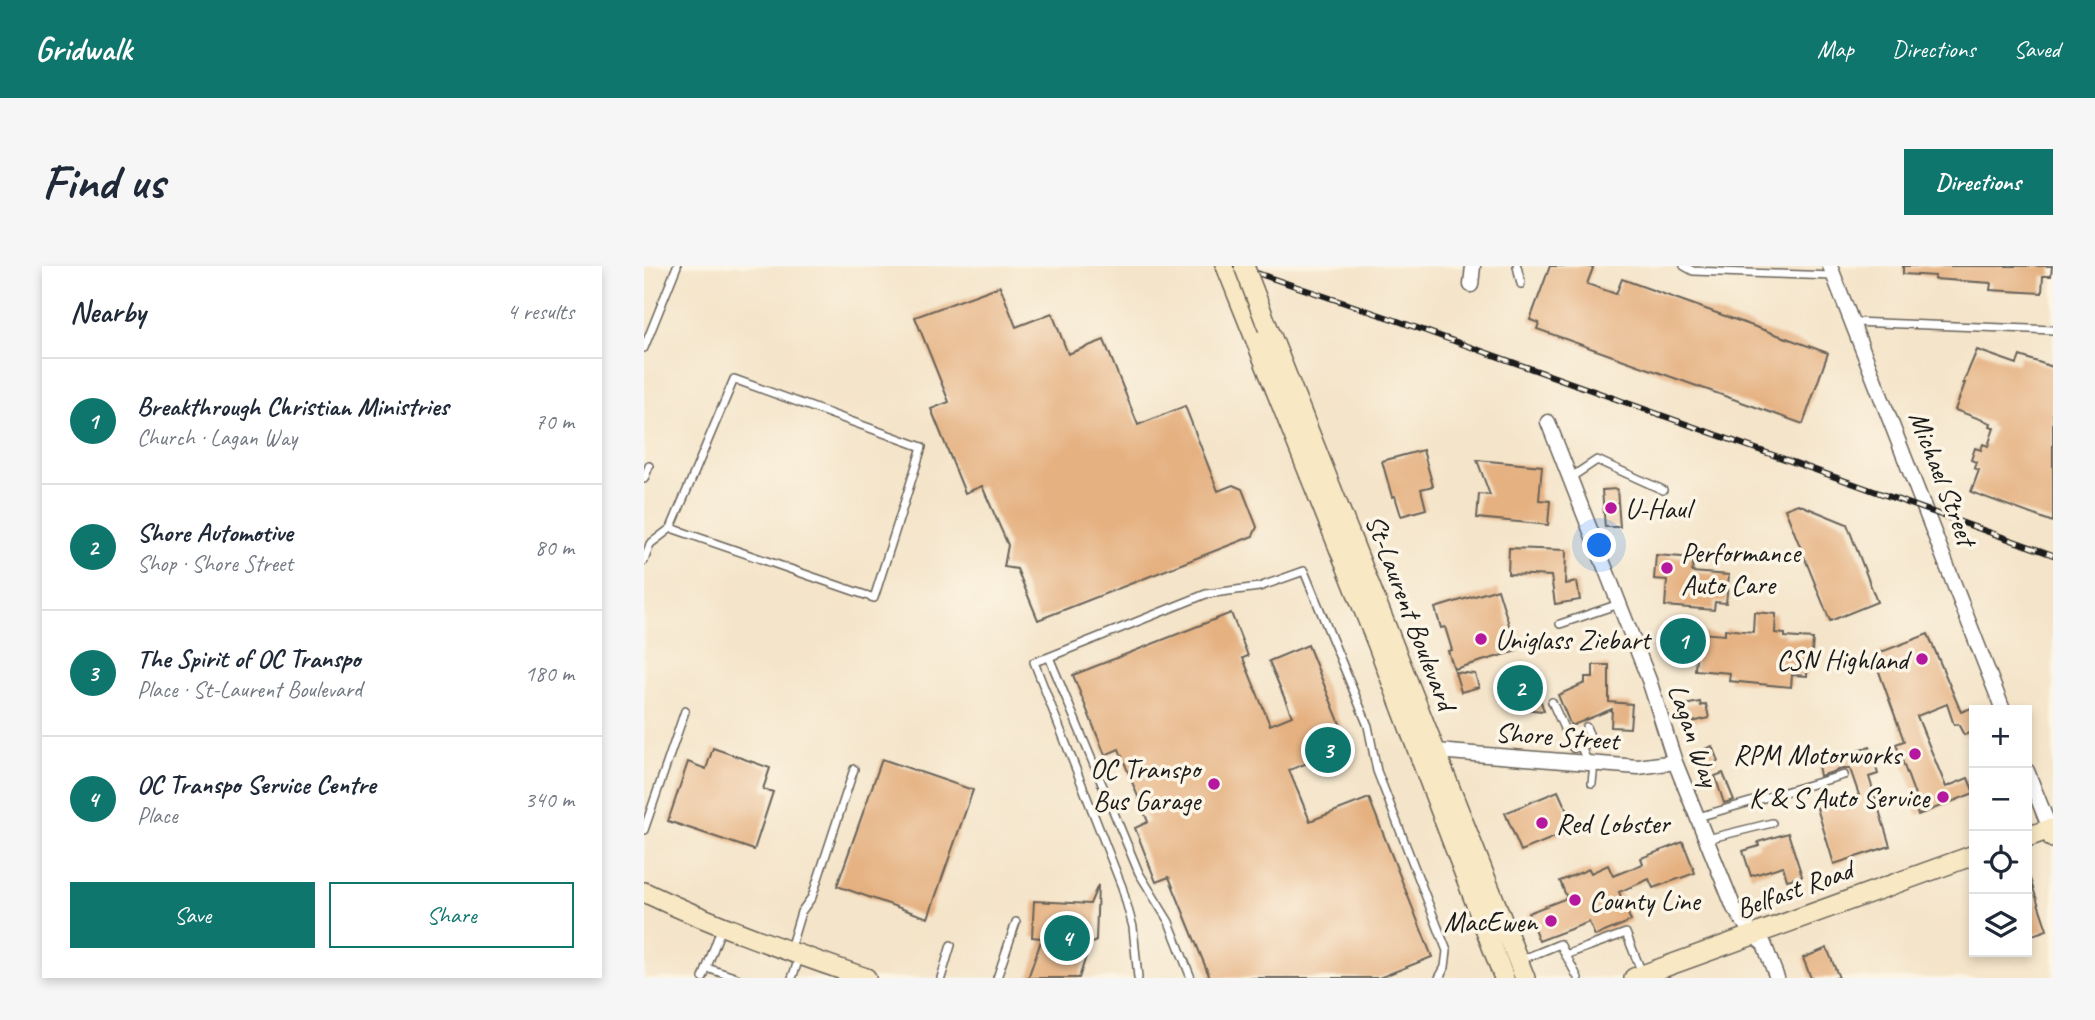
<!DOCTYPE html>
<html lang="en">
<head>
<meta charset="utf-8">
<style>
	:root { --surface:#fff; --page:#f6f6f7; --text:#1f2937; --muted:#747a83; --line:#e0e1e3; --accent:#0f766e }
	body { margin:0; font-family:Caveat,sans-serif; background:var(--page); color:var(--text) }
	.controls { position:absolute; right:21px; bottom:21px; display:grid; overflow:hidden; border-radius:0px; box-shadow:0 4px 10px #0003 }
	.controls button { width:63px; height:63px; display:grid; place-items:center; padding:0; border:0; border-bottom:2px solid var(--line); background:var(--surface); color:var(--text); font:35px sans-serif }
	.you { position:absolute; left:956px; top:280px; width:24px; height:24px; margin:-18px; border:5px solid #fff; border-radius:50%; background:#1a73e8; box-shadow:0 0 0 10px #1a73e833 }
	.badge { display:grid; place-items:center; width:46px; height:46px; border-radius:50%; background:var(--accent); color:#fff; font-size:23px; font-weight:700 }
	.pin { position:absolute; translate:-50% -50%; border:4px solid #fff; box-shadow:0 2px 7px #0006 }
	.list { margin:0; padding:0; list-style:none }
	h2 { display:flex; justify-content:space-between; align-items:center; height:91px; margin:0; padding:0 28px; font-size:30px }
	h2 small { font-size:23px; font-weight:400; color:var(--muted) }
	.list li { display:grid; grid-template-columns:46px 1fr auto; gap:21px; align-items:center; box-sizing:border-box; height:126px; padding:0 28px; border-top:2px solid var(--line) }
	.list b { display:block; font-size:26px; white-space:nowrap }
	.list p { margin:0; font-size:23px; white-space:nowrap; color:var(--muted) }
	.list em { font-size:23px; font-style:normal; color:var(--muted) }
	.actions { display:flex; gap:14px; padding:21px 28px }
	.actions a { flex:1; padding:16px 0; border:2px solid var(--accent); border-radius:0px; text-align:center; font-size:24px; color:var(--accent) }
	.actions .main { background:var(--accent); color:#fff }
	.icon { flex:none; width:38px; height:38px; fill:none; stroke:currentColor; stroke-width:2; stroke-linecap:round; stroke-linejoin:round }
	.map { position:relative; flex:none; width:1409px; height:712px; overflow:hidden; border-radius:0px }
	header { display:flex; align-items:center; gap:42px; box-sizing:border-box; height:98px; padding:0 35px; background:var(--accent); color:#fff }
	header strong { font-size:33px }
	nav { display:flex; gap:38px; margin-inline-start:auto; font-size:24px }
	.intro { display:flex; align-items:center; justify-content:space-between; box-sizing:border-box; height:168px; padding:0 42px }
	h1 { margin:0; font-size:49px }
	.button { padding:18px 32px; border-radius:0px; background:var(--accent); color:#fff; font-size:24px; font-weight:700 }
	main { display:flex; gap:42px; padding:0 42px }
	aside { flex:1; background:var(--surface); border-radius:0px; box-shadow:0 4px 10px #0003 }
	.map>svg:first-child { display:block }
</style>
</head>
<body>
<header>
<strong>Gridwalk</strong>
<nav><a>Map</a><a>Directions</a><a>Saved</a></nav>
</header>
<div class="intro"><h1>Find us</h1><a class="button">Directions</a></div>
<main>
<aside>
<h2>Nearby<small>4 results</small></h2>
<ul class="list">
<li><span class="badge">1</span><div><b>Breakthrough Christian Ministries</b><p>Church · Lagan Way</p></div><em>70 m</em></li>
<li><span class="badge">2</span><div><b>Shore Automotive</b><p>Shop · Shore Street</p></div><em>80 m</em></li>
<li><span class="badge">3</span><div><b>The Spirit of OC Transpo</b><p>Place · St-Laurent Boulevard</p></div><em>180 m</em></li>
<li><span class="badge">4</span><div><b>OC Transpo Service Centre</b><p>Place</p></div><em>340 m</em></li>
</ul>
<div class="actions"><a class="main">Save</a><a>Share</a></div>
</aside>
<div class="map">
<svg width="1409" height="712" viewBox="0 0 1409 712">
	<rect width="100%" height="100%" fill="#fcf5e5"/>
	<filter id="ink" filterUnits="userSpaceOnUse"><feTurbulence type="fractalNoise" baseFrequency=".0143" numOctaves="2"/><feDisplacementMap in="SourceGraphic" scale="14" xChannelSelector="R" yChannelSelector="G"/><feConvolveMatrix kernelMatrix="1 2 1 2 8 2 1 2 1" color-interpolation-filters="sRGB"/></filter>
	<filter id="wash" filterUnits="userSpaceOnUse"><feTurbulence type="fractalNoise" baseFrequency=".00686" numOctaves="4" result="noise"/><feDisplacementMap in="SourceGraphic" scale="28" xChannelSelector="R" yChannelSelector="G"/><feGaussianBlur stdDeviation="1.57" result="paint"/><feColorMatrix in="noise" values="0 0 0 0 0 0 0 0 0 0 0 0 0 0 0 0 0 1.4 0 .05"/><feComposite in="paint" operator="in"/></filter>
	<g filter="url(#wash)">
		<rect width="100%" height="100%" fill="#f4e4c9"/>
		<g id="blocks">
			<!-- building -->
			<path fill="#e5b181" d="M906,0H943L949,2L943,18L972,28L978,13L1184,87L1159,158L893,63L895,57L886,54Z
				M1259,0H1408L1407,10H1399L1398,27L1346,24L1347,17L1290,13L1291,10L1259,8Z
				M356,20L372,61L408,47L424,88L460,74L494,159L541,140L574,225L589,219L598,223L613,261L609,270L394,354L373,303L360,301L364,279L338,220L321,227L287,143L305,136L271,51Z
				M1333,84L1373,98L1376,90L1409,101V256L1327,226L1335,204L1330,202L1332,196L1327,194L1331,182L1337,184L1339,178L1344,180L1350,162L1346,160L1347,157L1311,144L1321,117H1319Z
				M779,184L789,220L777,223L782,243L757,250L751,230L748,231L738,195Z
				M833,194L898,200L895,234L906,235L904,259L833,252L835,228L846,229Z
				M973,223L976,261H961L958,224Z
				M1154,238L1203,258L1233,336L1186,355L1141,243Z
				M865,282L922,284L921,318L933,316L936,334L911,338L907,310L864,308Z
				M1012,289L1050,292L1048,306L1085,309L1082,337L1071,336L1070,344L1021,340L1023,314L1010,313Z
				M854,323L873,385L810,403L804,385L808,384L801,361L797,362L791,342Z
				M1110,346L1132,348L1131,367L1141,368V371L1169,373L1168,387H1165L1163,410L1148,409L1147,421L1085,415L1086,407L1051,404L1052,391L1027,389L1029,365L1081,369V363L1109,366Z
				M587,347L604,390L599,392L626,459L648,450L625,395L664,379L707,485L668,501L666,496L645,504L666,555L725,532L788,691L735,712H566L525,611L512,616L491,562L504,556L475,483L461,489L429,409Z
				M1284,368L1317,446L1330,441V465L1320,469L1314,458L1310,459L1303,438L1273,450L1302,521L1324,512L1330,527L1274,549L1268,534L1272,532L1252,478L1260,475L1229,389Z
				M949,399H965V436L988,438L986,462L967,461L968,443L927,460L914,429L941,417V411H949Z
				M811,406L831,408L835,421L817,426Z
				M860,411L890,414L900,445L879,443L880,432L858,430Z
				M1056,436L1057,440L1062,438L1065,452L1044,457L1040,439Z
				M1068,480L1074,495L1061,502L1054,486Z
				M1226,481L1234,508L1225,511L1246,580L1190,598L1173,542L1215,529L1206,503H1198L1176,510L1173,494L1193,489L1191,492Z
				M69,482L126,502L119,523L129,526L110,584L24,555L44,496L62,503Z
				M238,493L329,524L284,652L193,620Z
				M1079,507L1090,534L1080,537L1071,510Z
				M914,525L926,552L929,551L933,562L877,585L861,547Z
				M1144,567L1158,610L1143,614L1139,600L1107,610L1099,585L1115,580L1114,576Z
				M1039,576L1051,607L1009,622L1005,613L975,626L987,655L951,670L945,656L895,675L884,647L923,632L916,615L945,603L947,607L964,599L969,610L999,598L997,592Z
				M1383,610H1385L1403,664L1383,671Z
				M454,619L452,675L446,678L435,712H384L398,672L388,671L390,635L446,638Z
				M1183,682L1195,712H1167L1159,692Z"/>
		</g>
	</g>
	<g filter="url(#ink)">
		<use href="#blocks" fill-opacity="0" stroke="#686259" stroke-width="2"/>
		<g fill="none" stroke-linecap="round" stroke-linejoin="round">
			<defs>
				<path id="lane" d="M873,0L877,18
					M1040,0L1049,5L1189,10
					M1209,56L1409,64
					M0,82L33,0
					M90,113L278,181L230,332L27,262Z
					M926,212L953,194L1019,224
					M0,213L5,200
					M0,295L6,278L27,262
					M916,358L975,338
					M405,391L390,396L478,621L489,661L494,712
					M908,436L929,482L937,481L944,497
					M937,481L949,477L942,461
					M948,517L950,498
					M1054,551L1200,509
					M0,564L41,445
					M1063,573L1128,557
					M146,683L157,646L168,631L210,503
					M921,689L982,667L998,707
					M874,695L916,678L934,712
					M63,702L93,712
					M59,712L77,663
					M148,712L156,690
					M297,712L307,679
					M353,712L372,656
					M547,712L525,656L495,607L405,391L562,328L615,321L660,305L724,460L733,505L803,685L801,701L795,712"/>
				<path id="street" d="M1186,0L1359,444
					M827,19L829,0
					M904,156L1005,414L1031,496L1090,642L1108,668L1120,678L1133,712
					M792,485L994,501L1031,496
					M1383,505L1406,563"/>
				<path id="secondary" d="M582,0L733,377L860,712
					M624,62L881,712
					M1383,571L1406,563L1409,572
					M0,626C71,660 147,686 222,712
					M990,712L1330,589"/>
			</defs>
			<!-- lane casing -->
			<use href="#lane" stroke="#686259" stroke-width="10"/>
			<!-- street casing -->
			<use href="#street" stroke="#686259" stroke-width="17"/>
			<!-- secondary casing -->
			<use href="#secondary" stroke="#686259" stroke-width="22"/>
			<!-- lane -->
			<use href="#lane" stroke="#fff" stroke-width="7"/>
			<!-- street -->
			<use href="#street" stroke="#fff" stroke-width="14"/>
			<!-- secondary -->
			<use href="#secondary" stroke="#f8e8c3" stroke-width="19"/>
			<defs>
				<path id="rail" d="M592,0L751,54L1409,289"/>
			</defs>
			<!-- rail casing -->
			<use href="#rail" stroke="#1c1c1c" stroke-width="6"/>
			<!-- rail -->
			<use href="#rail" stroke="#fcf5e5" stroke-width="3.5" stroke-dasharray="10" stroke-linecap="butt"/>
			<defs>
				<path id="secondary-bridge" d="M600,0L624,62"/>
			</defs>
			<!-- secondary-bridge casing -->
			<use href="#secondary-bridge" stroke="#686259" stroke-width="22" stroke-linecap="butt"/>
			<!-- secondary-bridge -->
			<use href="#secondary-bridge" stroke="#f8e8c3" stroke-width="19"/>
		</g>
	</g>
	<!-- markers -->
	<g fill="#b5179e" stroke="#fcf5e5" stroke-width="2.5">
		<circle cx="967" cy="242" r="7"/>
		<circle cx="1023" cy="302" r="7"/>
		<circle cx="837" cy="373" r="7"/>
		<circle cx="1278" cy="393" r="7"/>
		<circle cx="1271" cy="488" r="7"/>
		<circle cx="570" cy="518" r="7"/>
		<circle cx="1299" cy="531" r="7"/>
		<circle cx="898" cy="557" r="7"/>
		<circle cx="931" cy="634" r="7"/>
		<circle cx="907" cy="655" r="7"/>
	</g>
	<g text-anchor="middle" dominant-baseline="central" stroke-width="7" stroke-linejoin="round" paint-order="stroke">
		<!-- street labels -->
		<g font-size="28" fill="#1c1c1c" stroke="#fcf5e5">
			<text transform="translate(1299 212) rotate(69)">Michael Street</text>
			<text transform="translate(767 346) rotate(69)">St-Laurent Boulevard</text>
			<text transform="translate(1050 469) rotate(71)">Lagan Way</text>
			<text transform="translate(913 470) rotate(4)">Shore Street</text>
			<text transform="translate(1150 623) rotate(-20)">Belfast Road</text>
		</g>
		<!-- poi labels -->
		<g font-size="28" fill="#1c1c1c" stroke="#fcf5e5" text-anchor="start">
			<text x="981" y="242">U-Haul</text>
			<text x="1037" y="286">Performance<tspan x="1037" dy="32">Auto Care</tspan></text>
			<text x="851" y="373">Uniglass Ziebart</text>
			<text x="1264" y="393" text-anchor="end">CSN Highland</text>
			<text x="1257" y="488" text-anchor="end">RPM Motorworks</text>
			<text x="556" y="502" text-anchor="end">OC Transpo<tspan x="556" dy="32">Bus Garage</tspan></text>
			<text x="1285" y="531" text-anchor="end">K &amp; S Auto Service</text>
			<text x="912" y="557">Red Lobster</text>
			<text x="945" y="634">County Line</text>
			<text x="893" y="655" text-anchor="end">MacEwen</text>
		</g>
	</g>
</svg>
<div class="controls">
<button>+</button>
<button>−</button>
<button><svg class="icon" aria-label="locate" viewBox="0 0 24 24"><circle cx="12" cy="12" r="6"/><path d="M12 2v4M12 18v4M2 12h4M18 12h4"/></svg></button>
<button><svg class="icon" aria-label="layers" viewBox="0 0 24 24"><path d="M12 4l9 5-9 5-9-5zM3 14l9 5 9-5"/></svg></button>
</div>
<div class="you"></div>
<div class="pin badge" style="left:1039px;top:375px">1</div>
<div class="pin badge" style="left:876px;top:422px">2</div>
<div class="pin badge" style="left:684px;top:484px">3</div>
<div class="pin badge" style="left:423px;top:672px">4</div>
</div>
</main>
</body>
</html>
